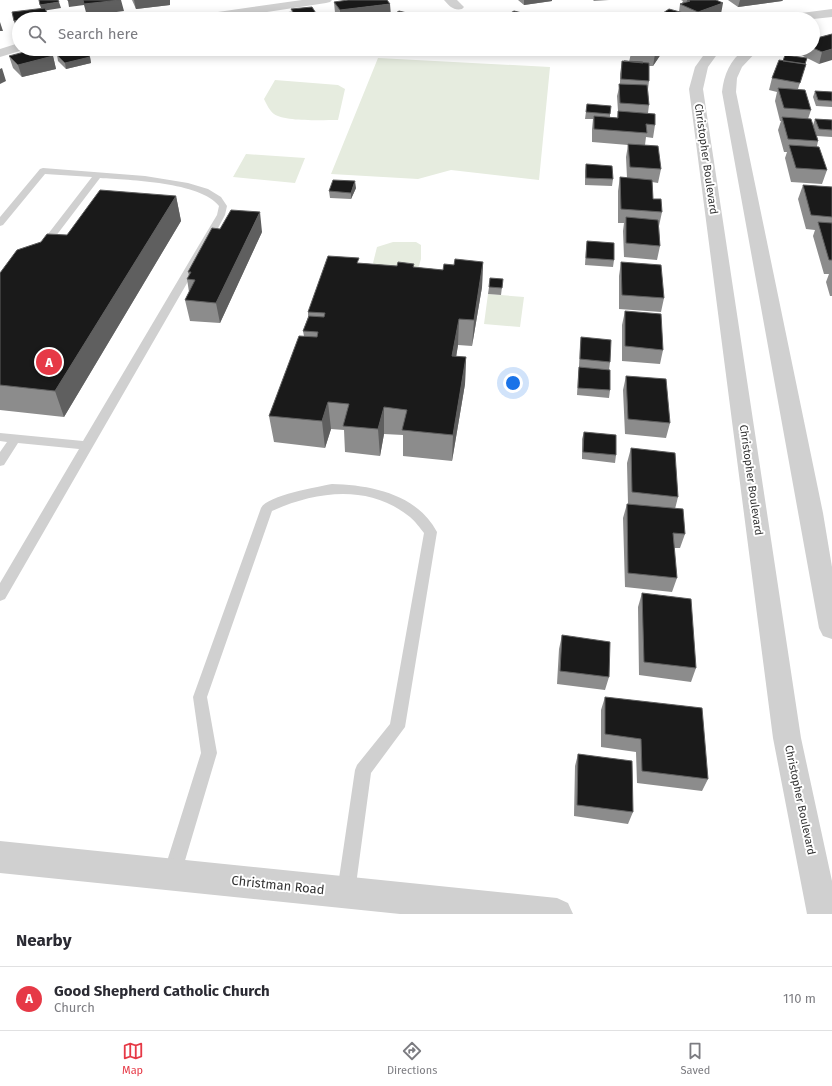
<!DOCTYPE html>
<html lang="en">
<head>
<meta charset="utf-8">
<style>
	:root { --surface:#fff; --page:#f7f7f7; --text:#2b2b33; --muted:#7c7c81; --line:#e1e1e2; --accent:#e63946 }
	body { margin:0; font-family:"Fira Sans",sans-serif; background:var(--page); color:var(--text) }
	.you { position:absolute; left:513px; top:383px; width:14px; height:14px; margin:-10px; border:3px solid #fff; border-radius:50%; background:#1a73e8; box-shadow:0 0 0 6px #1a73e833 }
	.badge { display:grid; place-items:center; width:26px; height:26px; border-radius:50%; background:var(--accent); color:#fff; font-size:13px; font-weight:700 }
	.pin { position:absolute; translate:-50% -50%; border:2px solid #fff; box-shadow:0 1px 4px #0006 }
	.list { margin:0; padding:0; list-style:none }
	h2 { display:flex; justify-content:space-between; align-items:center; height:52px; margin:0; padding:0 16px; font-size:17px }
	h2 small { font-size:13px; font-weight:400; color:var(--muted) }
	.list li { display:grid; grid-template-columns:26px 1fr auto; gap:12px; align-items:center; box-sizing:border-box; height:64px; padding:0 16px; border-top:1px solid var(--line) }
	.list b { display:block; font-size:15px; white-space:nowrap }
	.list p { margin:0; font-size:13px; white-space:nowrap; color:var(--muted) }
	.list em { font-size:13px; font-style:normal; color:var(--muted) }
	.icon { flex:none; width:22px; height:22px; fill:none; stroke:currentColor; stroke-width:2; stroke-linecap:round; stroke-linejoin:round }
	.map { position:relative; flex:none; width:832px; height:914px; overflow:hidden }
	.search { position:absolute; background:var(--surface); box-shadow:0 2px 10px #0003; left:12px; right:12px; top:12px; height:44px; display:flex; align-items:center; gap:10px; box-sizing:border-box; padding:0 14px; border-radius:22px; color:var(--muted); font-size:15px }
	.sheet { height:116px; background:var(--surface) }
	nav { display:flex; justify-content:space-around; align-items:center; box-sizing:border-box; height:56px; border-top:1px solid var(--line); background:var(--surface); font-size:11px; color:var(--muted) }
	nav a { display:grid; justify-items:center; gap:2px }
	nav .on { color:var(--accent) }
	.map>svg:first-child { display:block }
</style>
</head>
<body>
<div class="map">
<svg width="832" height="914" viewBox="0 0 832 914">
	<rect width="100%" height="100%" fill="#fff"/>
	<!-- green -->
	<path fill="#e6ecdf" d="M378,58L550,67L539,180L451,170L418,179L331,174Z
		M275,80L338,85L345,89L338,120C324,120 285,122 274,114C269,110 267,105 264,99Z
		M246,154L305,158L295,183L233,177Z
		M393,242H416L421,245V259L418,269L378,268L373,263L377,247Z
		M488,294L524,297L520,327L484,324Z"/>
	<g fill="none" stroke-linecap="round" stroke-linejoin="round">
		<!-- service -->
		<path fill="#d0d0d0" fill-rule="evenodd" d="M43,168L145,176L188,183L208,189L221,197L227,206L225,215L209,245L5,599L0,601V583L79,449L18,443L4,465L0,466V452L7,442L0,441V433L83,441L199,245L217,215L219,206C201,182 129,180 100,178L46,249L43,250L38,247L92,177L45,174L3,225L0,226V217L40,169Z
			M332,484C371,485 417,494 437,532L405,727L371,773L355,892L352,898L346,901L340,898L337,892L355,770L357,765L390,724L424,533C420,528 415,521 410,517C369,484 317,491 272,511L207,697L217,753L181,874L178,880L172,883L166,880L163,874L201,753L193,697L261,508C268,495 318,487 332,484Z"/>
		<!-- minor -->
		<path fill="#d0d0d0" fill-rule="evenodd" d="M302,0H332L330,2L326,3L221,19H191L193,16L197,15Z
			M444,0H457L464,7L462,9C454,11 449,6 444,0Z
			M832,9V17L813,19H780L782,16L786,15Z
			M19,43V49L23,50L0,57V49Z
			M708,49H721L708,67L703,89L801,738L832,881V914H807L773,738L689,89L695,67Z
			M745,49H759L742,67L737,78L736,92L823,513L832,567V639L823,636L819,628L722,92C724,74 730,60 745,49Z
			M0,841L557,898L568,903L573,914H400L0,873Z"/>
	</g>
	<!-- wall -->
	<path fill="#8c8c8c" d="M132,0H170V5L136,9Z
		M518,0H552V1L524,5Z
		M593,0H609L594,1Z
		M681,0H716L721,14L708,19H654L679,12L680,4L682,3L683,1Z
		M728,0H783L782,1L738,7Z
		M334,2L391,16L364,19H339L335,13Z
		M832,34L819,64L799,54L800,49H813V39Z
		M632,49H664L663,51L653,66H649V81L648,89L649,105L648,113L655,125L653,138L646,137L645,145L661,169L658,183L652,182L653,199L662,212L659,226L660,246L657,260L624,257L623,231L624,223H618V191L620,177L627,178L626,157L628,145L592,142V129L593,119H585L587,104L610,114V117L617,118L618,111L617,96L620,84V74L622,61L629,62Z
		M57,55L90,57L91,63L66,69L58,61Z
		M9,56H53L56,69L22,77L13,68Z
		M805,64H806L798,89L811,110L808,119L813,125L815,119L832,120V137L817,136L818,141L817,146L827,170L822,184L791,182L785,158L787,152H784L778,130L781,121H780L775,101L777,92L769,90L772,78Z
		M815,91L832,92V107L816,106L813,97Z
		M586,164L613,179L612,186L585,185V171Z
		M803,185L832,187V296H830L826,282L829,274H824L813,236L815,230L806,229L798,199Z
		M356,188L351,199L330,198L329,191Z
		M176,196L181,221L64,417L0,410V273L67,235Z
		M262,232L220,323L190,321L185,300L189,292L187,279L189,276L188,272Z
		M587,241L614,260L613,267L585,265L586,248Z
		M483,262L482,287L472,346L458,345L456,357H466L465,384L452,461L403,456V435L384,434L380,456L345,452L344,430L331,429L325,448L274,442L269,416L304,336L303,331L308,317V312L359,263L397,266L414,264V267L443,270L454,265Z
		M621,262L664,298L661,312L619,309V276Z
		M503,279L501,295L488,294L489,287Z
		M625,311L663,350L660,364L622,361V325Z
		M581,337L610,362L609,370L579,367L580,344Z
		M579,367L610,390L609,398L577,395L578,375Z
		M626,376L670,423L666,438L625,434L623,390Z
		M584,432L616,455L615,463L582,459V439Z
		M631,448L678,497L675,509L685,534L680,548H674L677,578L672,592L625,587L623,518L627,504H628L627,463Z
		M642,593L696,668L691,682L639,675L638,607Z
		M562,635L609,677L605,690L557,684L559,649Z
		M605,697L708,779L702,791L637,783L636,752L601,747V710Z
		M578,754L633,812L628,824L574,816L575,766Z"/>
	<!-- shaded-wall -->
	<path fill="#5f5f5f" d="M77,0H121L124,11L87,16L84,5L69,7L68,1Z
		M134,0H170V5L136,9Z
		M524,0H552V1L524,5Z
		M740,0H783L782,1L738,7Z
		M59,2L61,8L42,11L40,5Z
		M723,3L721,14L708,19H697L698,12Z
		M390,4L391,16L364,19H340V10Z
		M691,15L690,19H685Z
		M48,16V19H27Z
		M534,16V19H529Z
		M19,20V26L16,27L14,21Z
		M0,22L3,31H0Z
		M658,49H664L663,51L653,66L655,54Z
		M832,49V60L819,64L822,52Z
		M53,56L56,69L22,77L18,65Z
		M90,57L91,63L66,69L65,63Z
		M2,68L6,81L0,84V69Z
		M355,181L356,188L351,199V193Z
		M176,196L181,221L64,417L55,391Z
		M260,212L262,232L220,323L216,303Z
		M483,262L482,287L472,346L474,320Z
		M459,319L458,345L452,382V356Z
		M466,357L465,384L452,461L453,435Z
		M328,402L331,429L325,448L322,421Z
		M384,407V434L380,456L378,429Z"/>
	<!-- building -->
	<path fill="#1a1a1a" stroke="#5f5f5f" d="M39,0H58L59,2L40,5Z
		M68,0H77L68,1Z
		M83,0H120L84,4Z
		M348,0H387L390,4L340,10L334,2Z
		M687,0H716L723,3L698,12L680,4L690,1Z
		M312,7L319,18L314,19H267L265,15L293,12L291,9Z
		M45,8L48,16L27,19H19V20L14,21L12,12Z
		M669,9L691,15L685,19H654Z
		M399,11L431,19H386Z
		M514,11L534,16L529,19H500Z
		M554,13L572,18L570,19H546Z
		M250,16L252,19H224Z
		M493,18V19H481Z
		M832,34V49L822,52L813,48V39Z
		M36,49H45L53,56L18,65L9,56Z
		M81,49L90,57L65,63L57,55Z
		M632,49H658L655,54L631,50Z
		M785,55L807,58L805,64L783,61Z
		M779,60L806,64L800,83L772,78Z
		M622,61L649,63V81L621,79Z
		M624,61L643,62V63Z
		M619,84L647,85L649,105L620,103Z
		M778,88L805,90L811,110L784,108Z
		M815,91L832,92V101L818,100Z
		M587,104L611,106L610,114L586,112Z
		M618,111L655,114V125L646,124L647,133L594,129V116L618,118Z
		M782,117L811,119L818,141L788,139Z
		M815,119L832,120V130L819,129Z
		M628,144L658,146L661,169L630,167Z
		M789,145L819,147L827,170L796,168Z
		M586,164L612,166L613,179L586,178Z
		M620,177L652,180L653,199H661L662,212L621,209Z
		M333,180L355,181L351,193L329,191Z
		M803,185L832,187V217L811,215Z
		M100,190L176,196L55,391L0,385V273L17,250L41,242L47,234L67,235Z
		M231,210L260,212L216,303L185,300L195,280L187,279L191,272H188L212,228L220,229Z
		M626,217L658,220L660,246L626,243Z
		M818,222L832,223V260H829Z
		M587,241L614,243V260L586,258Z
		M328,256L359,258L357,263L397,266L398,262L414,264L413,267L443,270L444,264L454,265L455,259L483,262L474,320L459,319L452,356L466,357L453,435L402,430L407,410L384,407L378,429L343,426L349,404L328,402L322,421L269,416L299,336L317,337L318,332L303,331L309,316L324,317L325,313L308,312Z
		M621,262L661,265L664,298L622,295Z
		M490,278L503,279L502,288L489,287Z
		M625,311L661,314L663,350L625,346Z
		M581,337L611,340L610,362L580,359Z
		M579,367L610,370V390L578,388Z
		M626,376L666,379L670,423L628,419Z
		M584,432L616,435V455L583,452Z
		M631,448L675,453L678,497L632,492Z
		M627,504L683,509L685,534L673,533L677,578L628,573Z
		M642,593L691,599L696,668L644,662Z
		M562,635L610,642L609,677L560,671Z
		M605,697L702,708L708,779L642,771L641,739L605,734Z
		M578,754L632,761L633,812L577,805Z"/>
	<g text-anchor="middle" dominant-baseline="central" stroke-width="4" stroke-linejoin="round" paint-order="stroke">
		<!-- street labels -->
		<g font-size="11" fill="#333" stroke="#fff">
			<text transform="translate(706 159) rotate(82)">Christopher Boulevard</text>
			<text transform="translate(751 480) rotate(82)">Christopher Boulevard</text>
			<text transform="translate(800 800) rotate(78)">Christopher Boulevard</text>
		</g>
		<!-- near-street labels -->
		<g font-size="13" fill="#333" stroke="#fff">
			<text transform="translate(278 885) rotate(6)">Christman Road</text>
		</g>
	</g>
</svg>
<div class="you"></div>
<div class="pin badge" style="left:49px;top:362px">A</div>
<div class="search"><svg class="icon" aria-label="search" viewBox="0 0 24 24"><circle cx="10" cy="10" r="6"/><path d="M15 15l6 6"/></svg>Search here</div>
</div>
<section class="sheet">
<h2>Nearby<small></small></h2>
<ul class="list">
<li><span class="badge">A</span><div><b>Good Shepherd Catholic Church</b><p>Church</p></div><em>110 m</em></li>
</ul>
</section>
<nav>
<a class="on"><svg class="icon" aria-label="map" viewBox="0 0 24 24"><path d="M3 6l6-2 6 2 6-2v14l-6 2-6-2-6 2zM9 4v14M15 6v14"/></svg>Map</a>
<a><svg class="icon" aria-label="directions" viewBox="0 0 24 24"><path d="M12 3l9 9-9 9-9-9zM9 14v-3h6M13 9l2 2-2 2"/></svg>Directions</a>
<a><svg class="icon" aria-label="saved" viewBox="0 0 24 24"><path d="M7 4h10v16l-5-4-5 4z"/></svg>Saved</a>
</nav>
</body>
</html>
